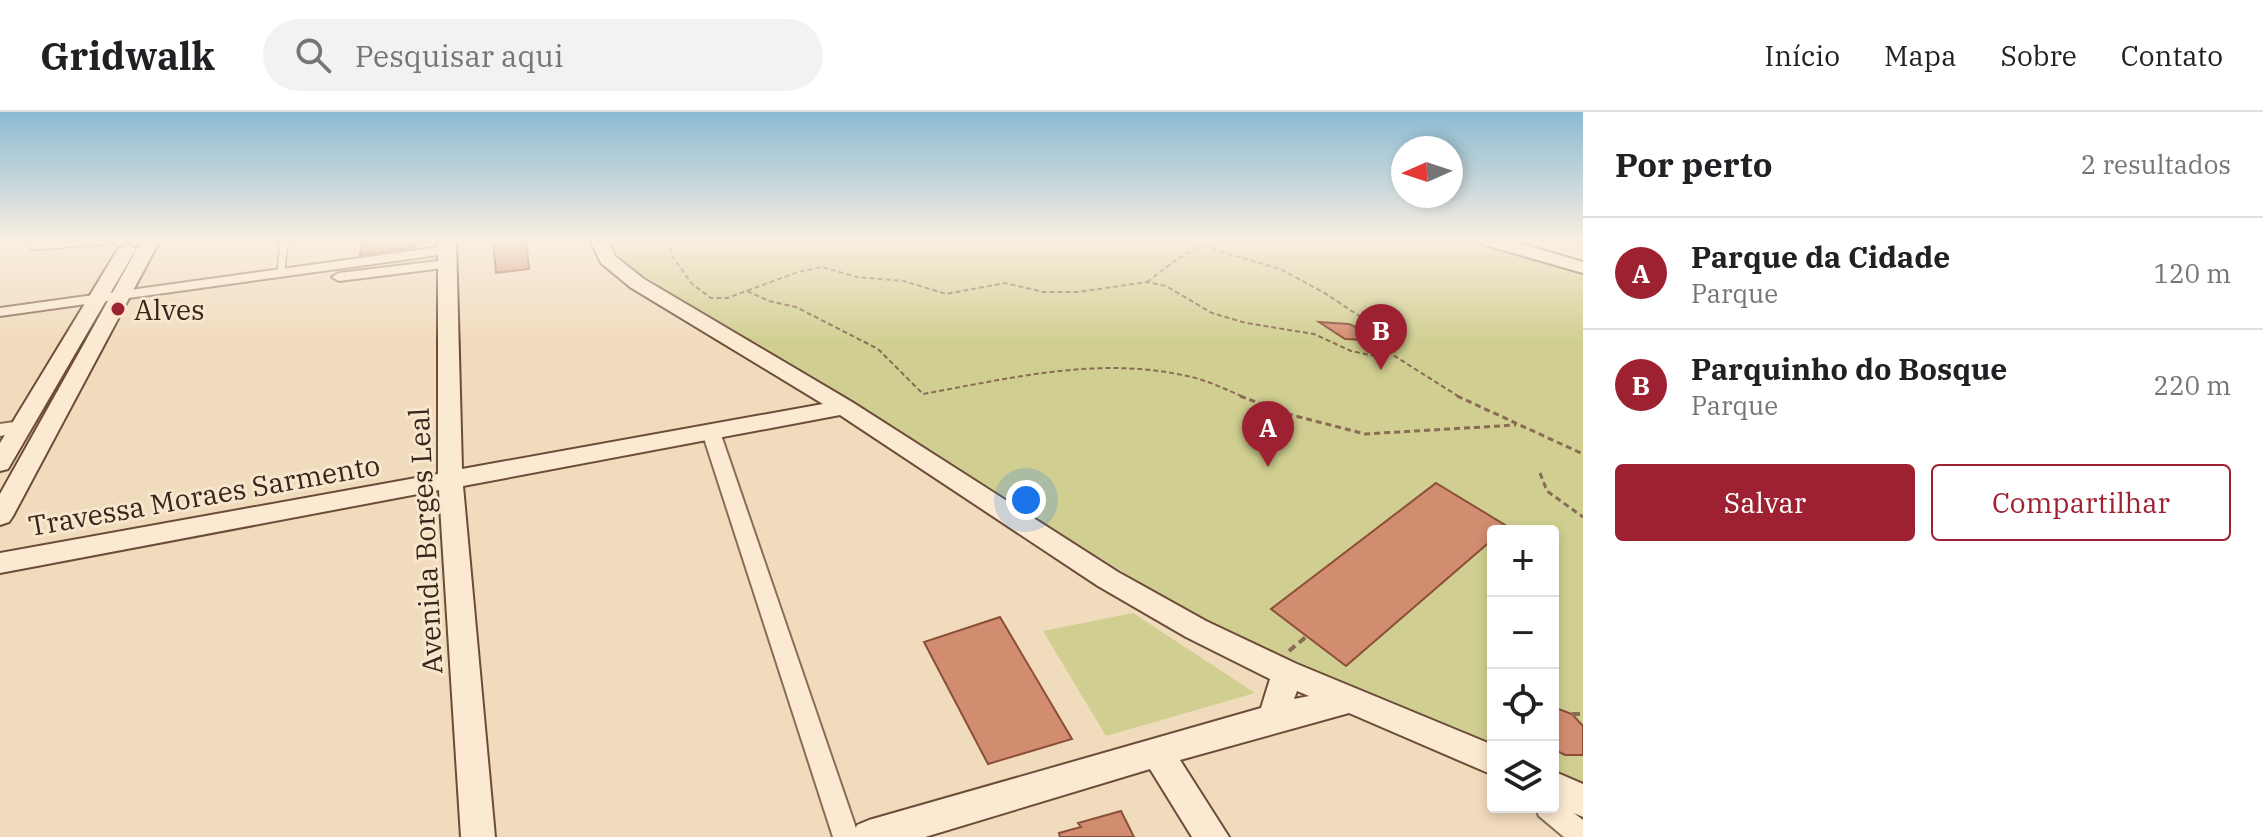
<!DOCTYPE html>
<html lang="pt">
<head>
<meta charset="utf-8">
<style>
	:root { --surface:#fff; --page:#f2f2f2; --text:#202124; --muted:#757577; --line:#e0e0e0; --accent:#9e2131 }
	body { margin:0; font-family:"IBM Plex Serif",serif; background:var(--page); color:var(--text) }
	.controls { position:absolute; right:24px; bottom:24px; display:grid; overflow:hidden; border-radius:8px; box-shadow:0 4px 12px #0003 }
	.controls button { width:72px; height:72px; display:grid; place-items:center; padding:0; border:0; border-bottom:2px solid var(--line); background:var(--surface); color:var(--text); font:40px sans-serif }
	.compass { position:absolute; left:1391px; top:24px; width:72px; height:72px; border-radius:50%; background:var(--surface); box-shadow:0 4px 12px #0003; rotate:267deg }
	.you { position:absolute; left:1026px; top:388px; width:28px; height:28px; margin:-20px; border:6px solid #fff; border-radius:50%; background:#1a73e8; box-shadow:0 0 0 12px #1a73e833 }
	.badge { display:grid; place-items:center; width:52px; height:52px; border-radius:50%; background:var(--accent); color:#fff; font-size:26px; font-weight:700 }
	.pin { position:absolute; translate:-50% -66px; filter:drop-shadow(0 2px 4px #0008) }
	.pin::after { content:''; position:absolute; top:42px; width:28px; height:24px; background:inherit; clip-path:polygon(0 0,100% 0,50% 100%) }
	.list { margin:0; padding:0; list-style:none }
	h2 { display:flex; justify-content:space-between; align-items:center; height:104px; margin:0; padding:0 32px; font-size:34px }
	h2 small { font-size:26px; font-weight:400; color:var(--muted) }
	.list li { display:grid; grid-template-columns:52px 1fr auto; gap:24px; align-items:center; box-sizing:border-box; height:112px; padding:0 32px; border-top:2px solid var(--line) }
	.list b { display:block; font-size:30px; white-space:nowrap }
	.list p { margin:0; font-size:26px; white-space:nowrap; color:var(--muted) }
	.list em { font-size:26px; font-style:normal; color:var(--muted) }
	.actions { display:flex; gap:16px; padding:24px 32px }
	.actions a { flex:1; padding:18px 0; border:2px solid var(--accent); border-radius:8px; text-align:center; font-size:28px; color:var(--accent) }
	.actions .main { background:var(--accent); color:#fff }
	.icon { flex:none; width:44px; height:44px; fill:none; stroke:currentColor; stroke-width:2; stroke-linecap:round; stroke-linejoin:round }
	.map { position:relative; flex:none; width:1583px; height:725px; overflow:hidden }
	header { display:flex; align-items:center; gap:48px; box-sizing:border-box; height:112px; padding:0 40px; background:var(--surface); border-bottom:2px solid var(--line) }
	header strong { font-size:38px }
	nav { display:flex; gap:44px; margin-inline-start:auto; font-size:28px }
	.search { width:560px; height:72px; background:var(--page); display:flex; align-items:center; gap:20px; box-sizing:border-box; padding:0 28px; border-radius:44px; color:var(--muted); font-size:30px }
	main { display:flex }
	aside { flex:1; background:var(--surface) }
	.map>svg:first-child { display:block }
</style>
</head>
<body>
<header>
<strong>Gridwalk</strong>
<div class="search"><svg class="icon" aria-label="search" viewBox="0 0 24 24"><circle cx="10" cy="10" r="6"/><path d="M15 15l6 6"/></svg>Pesquisar aqui</div>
<nav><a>Início</a><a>Mapa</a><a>Sobre</a><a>Contato</a></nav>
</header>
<main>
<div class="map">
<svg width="1583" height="725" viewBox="0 0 1583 725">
	<rect width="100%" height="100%" fill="#f1dbbd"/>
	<!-- green -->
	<path fill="#d0cf91" d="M612,128H1471L1583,161V678L1553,664V419H1493V637L1201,508L635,158L617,142Z
		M1133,501L1255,581L1106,624L1043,519Z"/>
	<!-- building -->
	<path fill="#d28d70" stroke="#8b4f39" stroke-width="2" d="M362,128H415V135L360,143Z
		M493,128H526L529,157L496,161Z
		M1319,210L1349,212L1386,229L1345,227Z
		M1436,371L1515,419H1493V427L1346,554L1271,497Z
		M1000,505L1072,627L988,652L924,530Z
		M1553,595L1572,602L1583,614V643H1565L1553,637Z
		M1121,699L1134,725H1060L1059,721L1081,715L1078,711Z"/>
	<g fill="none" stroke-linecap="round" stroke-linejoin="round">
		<defs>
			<path id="lane" d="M36,128L33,134L115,128
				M281,160L284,128"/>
			<path id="street" d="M447,134L454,138L452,141L0,204V196Z
				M446,148L451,149V155L339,169L332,165L339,161Z
				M21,309L27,311L29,315L27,319L0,324V312Z
				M711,314L720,320L859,725H833L702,320Z
				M1553,685L1583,708V725H1564L1539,704L1535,695H1553Z"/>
			<path id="secondary" d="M142,128H160L13,404L9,410L0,413V382Z
				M438,128H456L462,357L823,292L630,175L601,151L590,128H608L615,144L644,167L852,290L1118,460L1206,509L1297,552L1493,633V663L1349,601L1180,648L1229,725H1192L1150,657L925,725H852L857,713L869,708L1261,596L1270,567L1186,525L1098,474L840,303L463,374L495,725H461L439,378L0,461V441L438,362ZM1297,579L1309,584L1294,587Z
				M1480,128H1508L1583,150V161L1482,132Z
				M127,132L136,137L8,357L0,359V331L118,137Z
				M1553,659L1583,672V705L1553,692Z"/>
		</defs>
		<!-- lane casing -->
		<use href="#lane" stroke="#8a6b55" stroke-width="10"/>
		<!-- street casing -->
		<use href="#street" stroke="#8a6b55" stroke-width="4"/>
		<!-- secondary casing -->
		<use href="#secondary" stroke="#6c4c38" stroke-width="4"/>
		<!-- path-far2 -->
		<path stroke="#8a6b55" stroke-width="2" stroke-dasharray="5 3" stroke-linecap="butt" d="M671,128L669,134L673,145L692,172L711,186H727L798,160L822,155L857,165L904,169L946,182L1005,171L1043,180H1078L1147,170L1166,174L1212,201L1246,211L1314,222L1351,239L1375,244L1389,241
			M1199,128L1215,138L1280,157L1323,180L1370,211L1393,243L1461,286
			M1147,170L1177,147L1203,133
			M747,179L769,189L796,195L878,237L923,282C1012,266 1098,244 1187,264C1207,268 1227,278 1246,286"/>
		<!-- path-far1 -->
		<path stroke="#8a6b55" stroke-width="3" stroke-dasharray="6 4" stroke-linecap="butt" d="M1240,284L1288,302L1365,322L1516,313
			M1457,284L1583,342
			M1540,361L1547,379L1583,405"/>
		<!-- path -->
		<path stroke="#8a6b55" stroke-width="4" stroke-dasharray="8 5" stroke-linecap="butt" d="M1289,539L1307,524
			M1572,602H1583"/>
		<!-- lane -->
		<use href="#lane" stroke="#fbe9d1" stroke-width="7"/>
		<!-- street -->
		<use href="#street" fill="#fbe9d1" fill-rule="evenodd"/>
		<!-- secondary -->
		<use href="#secondary" fill="#fbe9d1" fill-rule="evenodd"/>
	</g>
	<!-- sky -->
	<linearGradient id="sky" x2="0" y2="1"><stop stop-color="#8bbad3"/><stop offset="0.56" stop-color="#f9efe1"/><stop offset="1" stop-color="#f9efe1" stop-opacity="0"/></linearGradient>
	<rect width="1583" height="230" fill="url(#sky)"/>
	<!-- markers -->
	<circle fill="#9e2131" stroke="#f8e6cd" stroke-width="3" cx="118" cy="197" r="8"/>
	<g text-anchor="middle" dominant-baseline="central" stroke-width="6" stroke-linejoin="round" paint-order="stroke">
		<!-- poi labels -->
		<g font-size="28" fill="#38251b" stroke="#f8e6cd" text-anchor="start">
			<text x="134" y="197">Alves</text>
		</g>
		<!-- street labels -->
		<g font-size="28" fill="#38251b" stroke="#f8e6cd">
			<text transform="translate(204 383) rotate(-10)">Travessa Moraes Sarmento</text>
			<text transform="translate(425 429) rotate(-93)">Avenida Borges Leal</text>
		</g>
	</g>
</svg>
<div class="controls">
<button>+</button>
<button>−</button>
<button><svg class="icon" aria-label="locate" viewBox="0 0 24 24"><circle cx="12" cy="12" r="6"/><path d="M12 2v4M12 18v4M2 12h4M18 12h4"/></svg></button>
<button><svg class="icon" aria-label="layers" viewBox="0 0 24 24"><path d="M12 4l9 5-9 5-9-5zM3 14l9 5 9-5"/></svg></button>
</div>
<svg class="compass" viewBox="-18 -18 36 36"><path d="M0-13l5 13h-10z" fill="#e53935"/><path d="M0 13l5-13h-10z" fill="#757577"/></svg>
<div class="you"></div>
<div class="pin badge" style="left:1268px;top:355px">A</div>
<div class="pin badge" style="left:1381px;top:258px">B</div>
</div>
<aside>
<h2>Por perto<small>2 resultados</small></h2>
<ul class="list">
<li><span class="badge">A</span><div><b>Parque da Cidade</b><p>Parque</p></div><em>120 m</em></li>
<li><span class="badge">B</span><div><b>Parquinho do Bosque</b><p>Parque</p></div><em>220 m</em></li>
</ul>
<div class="actions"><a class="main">Salvar</a><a>Compartilhar</a></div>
</aside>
</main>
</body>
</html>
